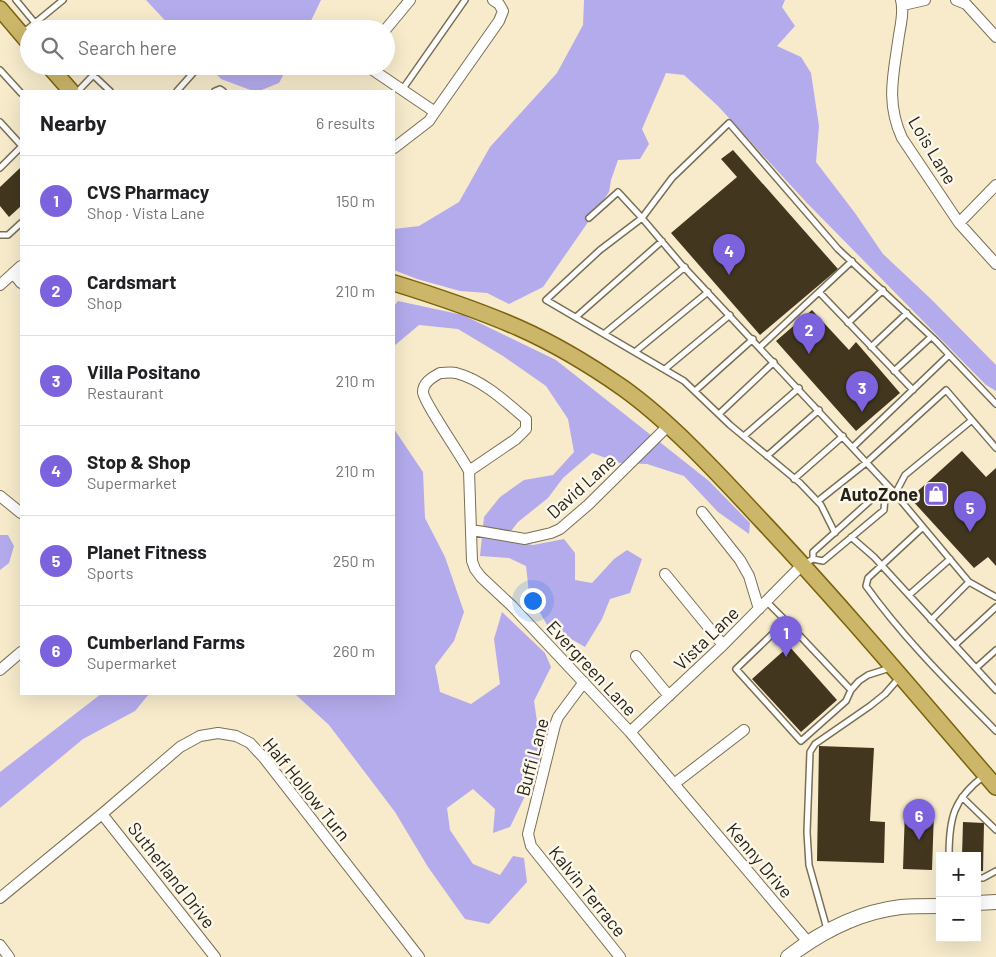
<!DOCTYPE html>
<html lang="en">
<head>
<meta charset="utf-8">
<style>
	:root { --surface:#fff; --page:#f6f6f6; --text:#202124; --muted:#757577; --line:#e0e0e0; --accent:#7d62dd }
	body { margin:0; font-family:Barlow,sans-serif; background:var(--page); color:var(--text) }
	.controls { position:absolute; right:15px; bottom:15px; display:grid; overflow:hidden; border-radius:0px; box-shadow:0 5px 20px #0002 }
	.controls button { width:45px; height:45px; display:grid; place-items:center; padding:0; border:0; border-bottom:1px solid var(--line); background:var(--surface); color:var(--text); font:25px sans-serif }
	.you { position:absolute; left:532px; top:600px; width:18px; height:18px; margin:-12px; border:4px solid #fff; border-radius:50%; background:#1a73e8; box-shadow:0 0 0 8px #1a73e833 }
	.badge { display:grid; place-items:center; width:32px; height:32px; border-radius:50%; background:var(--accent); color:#fff; font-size:16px; font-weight:700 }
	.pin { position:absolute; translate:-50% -41px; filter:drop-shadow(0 1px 2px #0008) }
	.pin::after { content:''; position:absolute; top:26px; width:18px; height:15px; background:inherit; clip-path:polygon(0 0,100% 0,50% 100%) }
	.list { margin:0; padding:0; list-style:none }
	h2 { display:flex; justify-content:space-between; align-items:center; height:65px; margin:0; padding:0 20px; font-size:21px }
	h2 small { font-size:16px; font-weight:400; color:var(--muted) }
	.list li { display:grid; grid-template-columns:32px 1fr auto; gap:15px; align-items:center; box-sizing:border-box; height:90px; padding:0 20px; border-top:1px solid var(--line) }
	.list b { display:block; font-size:19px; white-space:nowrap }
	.list p { margin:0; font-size:16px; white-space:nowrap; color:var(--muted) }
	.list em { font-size:16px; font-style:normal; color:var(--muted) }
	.icon { flex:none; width:28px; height:28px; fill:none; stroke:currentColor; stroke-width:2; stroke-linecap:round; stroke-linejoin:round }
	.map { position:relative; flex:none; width:996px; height:957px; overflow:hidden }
	.search { position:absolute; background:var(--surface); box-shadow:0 5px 20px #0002; left:20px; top:20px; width:375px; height:55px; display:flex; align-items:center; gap:12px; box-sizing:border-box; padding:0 18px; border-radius:28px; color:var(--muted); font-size:19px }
	.panel { position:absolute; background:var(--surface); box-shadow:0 5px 20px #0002; left:20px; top:90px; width:375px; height:605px; border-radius:0px }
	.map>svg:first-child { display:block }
</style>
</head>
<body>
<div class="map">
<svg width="996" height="957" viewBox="0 0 996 957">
	<rect width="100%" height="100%" fill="#f7ebcc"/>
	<!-- forest -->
	<path fill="#b4abec" d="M146,0H321L307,29H173Z
		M584,0H785L782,7L795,26L777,46L801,57L811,73L819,126L816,162L855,213L883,254L931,299L996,365V391L986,385L806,202L718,106L684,75L666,73L642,129L649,144L640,159L618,160L611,180L609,192L543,287L509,304L487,293L460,291L417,279L394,270V229L419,226L459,202L490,147L557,73L583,25Z
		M209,66H288L279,83L259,91H253L221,79Z
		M398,301L463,315L556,360L709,481L750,523L749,534L718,512L684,476L647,464L620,463L592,453L563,478L548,498L518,522L504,540L533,545L564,539L575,553V580L592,583L614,559L627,550L642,559L630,593L610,599L602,619L585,647L547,625L529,593L526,566L509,558L480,556L484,517L500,497L524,480L553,475L574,452L568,419L546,386L503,356L458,329L419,325L394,346V306Z
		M394,429L423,472L425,518L445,557L464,612L454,641L435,666L440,692L471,704L500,684L494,639L502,612L545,653L551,667L534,701L542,755L532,770L526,794L510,827L493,833L495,809L473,789L447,808L450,830L473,864L500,875L513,856L524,858L527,882L489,924L465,919L428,867L395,812L329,725L295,694H394Z
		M0,535H8L14,546L9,563L0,570Z
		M101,694H149L135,711L83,739L0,808V772Z"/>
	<!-- building -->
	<path fill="#42371e" d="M733,150L838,269L760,335L671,233L737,177L721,159Z
		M20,168L21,169V206L9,217L0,206V187Z
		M812,310L849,350L856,342L900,393L856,431L776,341Z
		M962,451L986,477L996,468V566L988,557L974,568L910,498Z
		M789,646L837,700L801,732L752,679Z
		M819,746L874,748L870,821L885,822L884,863L817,861Z
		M905,810L934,811L932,870L903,869Z
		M963,822L984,823L983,871H977V856H962Z"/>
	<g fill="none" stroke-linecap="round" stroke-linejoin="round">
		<defs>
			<path id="service" d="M16,0L35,23
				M140,29L144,25L150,26L153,29
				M24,32L63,0
				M0,70L21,93
				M93,75L110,91
				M402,90L465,0
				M78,91L102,66
				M177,91L194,72L193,66
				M215,91L220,89L223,91
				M0,122L21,145
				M0,168L21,147
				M589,218L618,192L642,218L600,250L546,300L684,381L730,425L800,483L821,505L835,533
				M0,235H8L21,223
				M819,292L913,390
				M576,317L662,241
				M848,323L883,290
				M605,333L685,267
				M760,347L852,261
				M871,347L907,313
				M636,351L708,292
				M665,369L730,315
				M894,371L931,337
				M695,391L753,339
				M719,414L774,362
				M744,436L799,388
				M853,447L949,355
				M767,456L819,410
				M794,479L843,436
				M892,490L969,582L996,597
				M895,494L905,475L972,420
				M818,501L867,462L946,390L996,448
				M923,527L868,578L866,586C904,639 951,685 996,731
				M851,537L874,557L996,690
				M813,559V552L872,499L885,497
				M804,564L813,559L823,561L884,510L885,497L892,490L681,264L642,218L672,178L729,123L838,249L936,341L996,404
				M909,595L950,559
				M766,601L786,621L736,669L801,741L846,701L851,690L859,681L868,675L890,668
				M931,620L969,582
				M786,621L851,690
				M955,645L996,607
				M976,668L996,650
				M962,797L996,830
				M949,856C949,819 953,799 984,776
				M977,878H983L996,871
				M827,929L809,865L807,832L810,752L815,744L870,706L885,694L899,678"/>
			<path id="minor" d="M901,0C904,11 901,24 899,35C894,73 885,101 902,138L959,223L996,264
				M956,0L966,4L996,37
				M903,5L925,0
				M386,29L410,0
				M367,66L435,112L499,21L503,11L499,4L493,0
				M394,148L429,121L435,112
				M959,223L996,185
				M13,273L21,283
				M0,285L21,266
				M440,373C445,373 451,372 456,373C483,380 506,402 526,419V429L516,439L469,471C462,457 423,401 423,392C423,382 433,377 440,373Z
				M469,471L472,561L475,569L481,577L512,606L630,732L808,942
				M0,496L21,513
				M702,512L740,560L749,576L759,609
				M472,530L525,539L551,533L560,529L588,505L668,426
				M665,574L723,645
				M636,656L669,696
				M0,670L21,652
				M584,682L558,717L555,725L528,834L531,846L620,957
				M630,732L723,645L803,564
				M674,784L744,730
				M102,814L215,957
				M0,898L102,814L180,747L200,736L218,733L236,736L250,743L264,758L419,957
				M0,945L9,957"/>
			<path id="secondary" d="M977,903L996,902
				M788,957C822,931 858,912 901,907C914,906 927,906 940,906"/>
			<path id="primary" d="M0,9L29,43
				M49,66L71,91
				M394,283C436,296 478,310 519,328C555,344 590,365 623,388C672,423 721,477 762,521C843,607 919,698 996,787"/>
		</defs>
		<!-- service casing -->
		<use href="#service" stroke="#7a6f54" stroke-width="8"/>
		<!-- minor casing -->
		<use href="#minor" stroke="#7a6f54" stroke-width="12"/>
		<!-- secondary casing -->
		<use href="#secondary" stroke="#7a6f54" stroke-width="16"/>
		<!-- primary casing -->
		<use href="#primary" stroke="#7c620c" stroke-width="18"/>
		<!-- service -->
		<use href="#service" stroke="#fff" stroke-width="5"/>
		<!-- minor -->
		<use href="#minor" stroke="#fff" stroke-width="10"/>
		<!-- secondary -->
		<use href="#secondary" stroke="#fff" stroke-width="14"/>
		<!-- primary -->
		<use href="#primary" stroke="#ccb66a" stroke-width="15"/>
	</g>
	<!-- icons -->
	<defs>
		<symbol id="shop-square" viewBox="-11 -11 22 22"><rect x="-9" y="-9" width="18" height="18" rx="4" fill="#7d62dd" stroke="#fdf8ec"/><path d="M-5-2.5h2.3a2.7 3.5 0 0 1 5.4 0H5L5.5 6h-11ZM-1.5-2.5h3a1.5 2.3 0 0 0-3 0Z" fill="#fff"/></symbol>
	</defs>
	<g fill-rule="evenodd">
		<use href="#shop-square" x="922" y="480" width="28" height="28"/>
	</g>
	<g text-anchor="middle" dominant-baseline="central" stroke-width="5" stroke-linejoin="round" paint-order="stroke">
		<!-- street labels -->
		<g font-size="18" fill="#272217" stroke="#fdf8ec">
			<text transform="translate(933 150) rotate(59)">Lois Lane</text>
			<text transform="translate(581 486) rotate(-42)">David Lane</text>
			<text transform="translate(706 638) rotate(-44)">Vista Lane</text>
			<text transform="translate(592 668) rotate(47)">Evergreen Lane</text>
			<text transform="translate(532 757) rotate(-75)">Buffi Lane</text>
			<text transform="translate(307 789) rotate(51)">Half Hollow Turn</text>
			<text transform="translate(760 860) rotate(50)">Kenny Drive</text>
			<text transform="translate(172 875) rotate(52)">Sutherland Drive</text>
			<text transform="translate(588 891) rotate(51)">Kalvin Terrace</text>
		</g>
		<!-- poi labels -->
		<g font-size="18" font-weight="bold" fill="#272217" stroke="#fdf8ec" text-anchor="end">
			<text x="918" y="494">AutoZone</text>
		</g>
	</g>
</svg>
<div class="controls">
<button>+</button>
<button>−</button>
</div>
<div class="you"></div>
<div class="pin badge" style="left:786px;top:657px">1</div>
<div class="pin badge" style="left:809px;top:354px">2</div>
<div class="pin badge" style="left:862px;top:412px">3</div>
<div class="pin badge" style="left:729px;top:275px">4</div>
<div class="pin badge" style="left:970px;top:532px">5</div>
<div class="pin badge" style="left:919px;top:840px">6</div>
<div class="search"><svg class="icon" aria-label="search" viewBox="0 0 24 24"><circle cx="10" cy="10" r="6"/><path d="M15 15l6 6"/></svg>Search here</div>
<section class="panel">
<h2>Nearby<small>6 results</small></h2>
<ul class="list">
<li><span class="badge">1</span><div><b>CVS Pharmacy</b><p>Shop · Vista Lane</p></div><em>150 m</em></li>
<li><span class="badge">2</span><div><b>Cardsmart</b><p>Shop</p></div><em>210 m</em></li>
<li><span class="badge">3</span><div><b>Villa Positano</b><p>Restaurant</p></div><em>210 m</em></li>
<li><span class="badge">4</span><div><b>Stop &amp; Shop</b><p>Supermarket</p></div><em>210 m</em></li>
<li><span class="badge">5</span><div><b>Planet Fitness</b><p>Sports</p></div><em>250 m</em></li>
<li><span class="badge">6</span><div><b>Cumberland Farms</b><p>Supermarket</p></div><em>260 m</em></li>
</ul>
</section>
</div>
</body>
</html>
